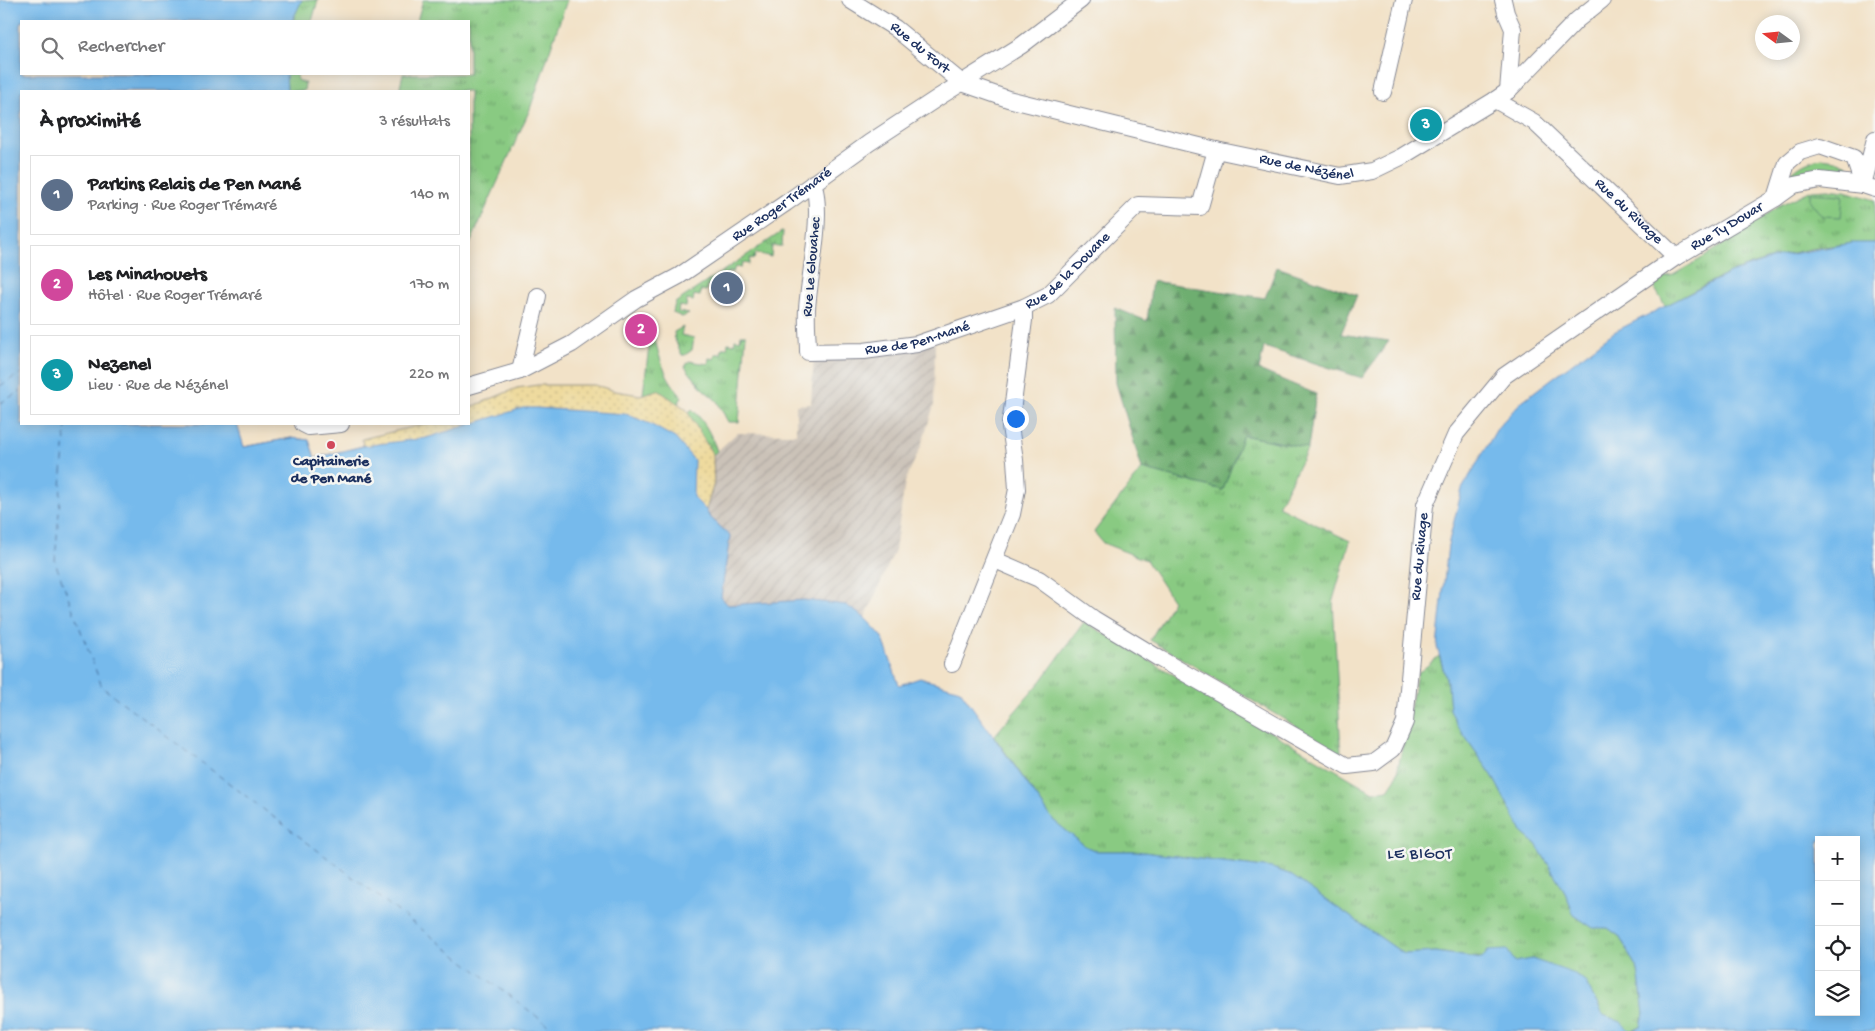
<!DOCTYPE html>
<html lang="fr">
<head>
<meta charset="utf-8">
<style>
	:root { --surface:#fff; --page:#f2f2f2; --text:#202124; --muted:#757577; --line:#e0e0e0; --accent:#0f766e }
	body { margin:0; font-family:"Gochi Hand",sans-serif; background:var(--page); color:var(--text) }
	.controls { position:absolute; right:15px; bottom:15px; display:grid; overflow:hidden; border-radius:0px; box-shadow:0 2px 12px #0003 }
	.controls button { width:45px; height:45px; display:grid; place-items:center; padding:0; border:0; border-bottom:1px solid var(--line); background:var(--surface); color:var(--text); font:25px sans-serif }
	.compass { position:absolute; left:1755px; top:15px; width:45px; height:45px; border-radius:50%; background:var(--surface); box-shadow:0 2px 12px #0003; rotate:285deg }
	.you { position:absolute; left:1015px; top:418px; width:18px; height:18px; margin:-12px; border:4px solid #fff; border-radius:50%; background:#1a73e8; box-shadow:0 0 0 8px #1a73e833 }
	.badge { display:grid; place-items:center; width:32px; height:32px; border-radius:50%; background:var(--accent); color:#fff; font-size:16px; font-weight:700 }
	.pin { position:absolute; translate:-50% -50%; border:2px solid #fff; box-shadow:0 1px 5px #0006 }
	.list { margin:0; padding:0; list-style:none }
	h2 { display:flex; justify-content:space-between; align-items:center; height:65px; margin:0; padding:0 20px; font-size:21px }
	h2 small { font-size:16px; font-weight:400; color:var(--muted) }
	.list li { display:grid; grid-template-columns:32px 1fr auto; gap:15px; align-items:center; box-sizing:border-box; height:80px; margin:0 10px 10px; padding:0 10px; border:1px solid var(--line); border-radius:0px }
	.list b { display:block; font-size:19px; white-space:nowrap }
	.list p { margin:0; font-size:16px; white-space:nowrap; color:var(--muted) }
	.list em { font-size:16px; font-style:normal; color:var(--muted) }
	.icon { flex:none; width:28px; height:28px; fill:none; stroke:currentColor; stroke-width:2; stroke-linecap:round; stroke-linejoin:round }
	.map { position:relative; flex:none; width:1875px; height:1031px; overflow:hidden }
	.search { position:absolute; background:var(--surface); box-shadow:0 2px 12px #0003; left:20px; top:20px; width:450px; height:55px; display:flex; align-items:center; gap:12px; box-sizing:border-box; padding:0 18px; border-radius:0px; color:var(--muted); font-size:19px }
	.panel { position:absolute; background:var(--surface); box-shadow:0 2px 12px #0003; left:20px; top:90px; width:450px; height:335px; border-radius:0px }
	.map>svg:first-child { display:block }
</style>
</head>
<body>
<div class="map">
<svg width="1875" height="1031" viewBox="0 0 1875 1031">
	<defs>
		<pattern id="industrial-furrows" width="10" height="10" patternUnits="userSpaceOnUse" patternTransform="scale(1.25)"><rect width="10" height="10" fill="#cbc2b8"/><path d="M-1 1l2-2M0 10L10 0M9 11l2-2" fill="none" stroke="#aea7a1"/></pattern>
		<pattern id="grass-tufts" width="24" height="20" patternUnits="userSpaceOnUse" patternTransform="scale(1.25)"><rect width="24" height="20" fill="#89ca82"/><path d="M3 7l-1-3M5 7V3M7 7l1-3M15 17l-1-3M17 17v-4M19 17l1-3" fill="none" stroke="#6fa46e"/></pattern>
		<pattern id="forest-firs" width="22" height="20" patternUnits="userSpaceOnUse" patternTransform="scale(1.25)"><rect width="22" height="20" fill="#6eae70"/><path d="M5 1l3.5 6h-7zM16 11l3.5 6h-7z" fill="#5a8e5f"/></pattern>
		<pattern id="sand-dots" width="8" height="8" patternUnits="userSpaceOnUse" patternTransform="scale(1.25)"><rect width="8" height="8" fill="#eeda9e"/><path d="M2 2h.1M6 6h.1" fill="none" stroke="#ccbb8a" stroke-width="1.8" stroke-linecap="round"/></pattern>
	</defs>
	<rect width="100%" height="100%" fill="#f6f6f2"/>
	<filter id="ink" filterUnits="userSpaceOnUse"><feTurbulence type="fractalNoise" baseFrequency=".02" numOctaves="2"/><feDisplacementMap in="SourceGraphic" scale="10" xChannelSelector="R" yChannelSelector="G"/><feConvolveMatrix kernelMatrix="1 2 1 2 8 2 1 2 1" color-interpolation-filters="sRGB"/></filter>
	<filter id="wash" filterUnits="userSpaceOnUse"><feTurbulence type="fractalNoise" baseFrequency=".0096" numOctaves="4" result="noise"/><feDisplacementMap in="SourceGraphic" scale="20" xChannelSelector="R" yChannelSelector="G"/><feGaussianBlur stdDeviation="1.12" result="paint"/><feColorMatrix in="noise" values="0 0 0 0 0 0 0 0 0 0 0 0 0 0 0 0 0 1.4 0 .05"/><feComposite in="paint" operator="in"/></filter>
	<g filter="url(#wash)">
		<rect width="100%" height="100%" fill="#f2e2c8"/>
		<!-- industrial -->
		<path fill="url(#industrial-furrows)" d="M935,343L934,405L921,446L905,482L895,550L865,618L846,605L804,600L729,605L721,597L730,536L708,516L706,510L714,483L713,455L737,433L796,434V405L811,404L814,356Z"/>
		<!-- grass -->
		<path fill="url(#grass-tufts)" stroke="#527c70" d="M302,0H318L312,21H292Z
			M423,0H567L530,109L469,246V91H401L400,86L403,74H469V21H417Z
			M286,74H297V80L305,83L304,91H287Z
			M1822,158L1836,160L1848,165L1849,169L1824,170L1789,175C1799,165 1808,160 1822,158Z
			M1828,189L1845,191L1875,200V243C1827,243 1775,254 1730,273C1708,282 1687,295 1665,306L1653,285L1654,281L1673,275L1706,256L1780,205L1812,190Z
			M783,231L782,246H772L771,257L756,253L754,259L750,258L749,264L742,263L741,268L735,267L733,272H728L727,277L721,276L720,281H714L713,286L707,285L706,291L701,290L700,296L694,295L693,301L687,300L686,307L679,306L678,312L689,314L682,317L673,313L675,303Z
			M683,327L681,335L694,338L692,350L685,355H682L675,340L674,332Z
			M651,331L653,332C661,362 662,372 682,397L678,404L658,390L643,394Z
			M741,335H746L739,422H728L717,401L703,389L685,367L689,361L708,364L709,358L714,359L715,354H721L722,348H727L728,343L735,344V339L740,340Z
			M692,409C705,422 711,434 717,451L713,455L688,413Z
			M1242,435L1308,448L1278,506L1350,541L1333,600L1341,753L1150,640L1173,601L1146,560L1103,543L1094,532L1142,469L1223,490Z
			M1084,622L1373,792L1388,790L1396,778L1417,674L1439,656L1448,685L1450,709L1457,725L1492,775L1522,832L1536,844L1564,890L1574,915L1593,927L1608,928L1619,936L1638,970L1644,1013L1641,1027L1630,1031L1621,1022L1603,1015L1585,981L1532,959L1515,963L1436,952L1404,954L1289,874L1272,868L1135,851H1096L1085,846L1053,820L994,736L1042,680Z"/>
		<!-- forest -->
		<path fill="url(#forest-firs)" stroke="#446e67" d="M1277,267L1357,295L1341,334L1389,341L1362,378L1264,347L1259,370L1316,394L1308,448L1243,435L1223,490L1142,469L1116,383L1115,308L1147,321L1152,281L1265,298Z"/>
		<!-- sand -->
		<path fill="url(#sand-dots)" stroke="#84847e" d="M538,385H595L615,391L640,395L658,390L686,409L713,455L714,483L706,510L679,484L416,476L244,447L291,438L309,440L315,458L363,446L362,439L425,424H469V408L517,388Z"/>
		<!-- park -->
		<path fill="#89ca82" stroke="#527c70" d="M1810,193L1843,195L1841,217L1822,216L1810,201Z"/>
		<!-- water -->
		<path fill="#76baec" stroke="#4874a5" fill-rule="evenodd" d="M0,0H302L292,21H21V74H286L287,91H21V424H237L244,447L291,438L309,440L315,458L363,446L426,438L523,408H536L626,414L650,424L675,438L694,460L693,497L706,510L709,516L730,536L721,597L728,605L804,600L846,605L865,618L882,636L899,685L920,678L960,690L1053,820L1085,846L1096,851H1135L1272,868L1289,874L1404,954L1436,952L1482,959L1488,951L1507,950L1515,962L1532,959L1575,974L1585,981L1603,1015L1621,1022L1630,1031H0Z
			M1853,243H1875V1031H1632L1641,1027L1644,1013L1638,970L1619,936L1608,928H1593L1574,915L1564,890L1536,844L1522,832L1492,775L1457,725L1450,709L1448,685L1437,647L1448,545L1462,489L1498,427L1522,401L1614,332L1730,273L1780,256ZM1819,840H1856V1012H1819Z"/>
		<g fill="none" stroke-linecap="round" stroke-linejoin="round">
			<!-- ferry -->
			<path stroke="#365989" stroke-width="1" stroke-dasharray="6 5" stroke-linecap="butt" d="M0,386L21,373
				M0,403L21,391
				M66,424L55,562L102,687L556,1031"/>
		</g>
	</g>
	<g filter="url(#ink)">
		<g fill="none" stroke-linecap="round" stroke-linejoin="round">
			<defs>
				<g id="minor">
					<path id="s1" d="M850,0L895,28L962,83L1008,99L1216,150L1340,176L1372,171L1401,157L1495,100L1508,91L1577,20L1602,0"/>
					<path d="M1503,0L1506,13L1513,29L1508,91"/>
					<path d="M1383,92L1404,0"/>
					<path id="s2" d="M1495,100L1534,122L1676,257"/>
					<path id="s3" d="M813,183C824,212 809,276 807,309C806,324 808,338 808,352L864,351L917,344L1024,307L1048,295L1138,205L1200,207L1216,150"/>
					<path d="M1863,185L1875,139"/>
					<path d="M1776,198L1787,163L1800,152L1820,146L1854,158L1863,185"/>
					<path d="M520,371L538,296"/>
					<path id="s4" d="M469,386L520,371L572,344L636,299L679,276L786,203L869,143L939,97L1022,45L1081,0"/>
					<path d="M303,424L309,427L341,424"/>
					<path id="s5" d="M995,560L1039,579L1094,619L1160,659L1347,766L1374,763L1393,749L1405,722L1425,505L1456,434L1504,376L1676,257L1776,198L1794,185L1820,180L1863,185L1875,189"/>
					<path d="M952,664L1012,514L1017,489L1015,460L1010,426L1024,320V307"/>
				</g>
			</defs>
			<!-- minor casing -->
			<use href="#minor" stroke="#868893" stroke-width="18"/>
			<!-- minor -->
			<use href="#minor" stroke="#fff" stroke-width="16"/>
		</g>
	</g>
	<!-- markers -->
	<circle fill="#d1495b" stroke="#f6f6f2" stroke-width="2" cx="331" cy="445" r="5"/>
	<g text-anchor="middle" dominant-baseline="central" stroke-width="5" stroke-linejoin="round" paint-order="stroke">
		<!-- street labels -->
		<g font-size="15" fill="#1b2f5e" stroke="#f6f6f2">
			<text stroke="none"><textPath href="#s1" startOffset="85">Rue du Fort</textPath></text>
			<text stroke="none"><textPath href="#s1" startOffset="495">Rue de Nézénel</textPath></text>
			<text stroke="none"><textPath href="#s4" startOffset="364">Rue Roger Trémaré</textPath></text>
			<text stroke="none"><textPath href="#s2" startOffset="175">Rue du Rivage</textPath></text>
			<text stroke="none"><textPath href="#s5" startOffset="1128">Rue Ty Douar</textPath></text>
			<text transform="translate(812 267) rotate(-85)">Rue Le Glouahec</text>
			<text stroke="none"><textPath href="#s3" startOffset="450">Rue de la Douane</textPath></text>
			<text stroke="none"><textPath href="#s3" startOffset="281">Rue de Pen-Mané</textPath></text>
			<text stroke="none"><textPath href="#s5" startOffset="655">Rue du Rivage</textPath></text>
		</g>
		<!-- poi labels -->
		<g font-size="15" font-weight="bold" fill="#1b2f5e" stroke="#f6f6f2">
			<text x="331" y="462">Capitainerie<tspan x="331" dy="17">de Pen Mané</tspan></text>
		</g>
		<!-- neighbourhood labels -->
		<g font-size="16" letter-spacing="1" fill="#1b2f5e" stroke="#f6f6f2">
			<text x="1420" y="855">LE BIGOT</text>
		</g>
	</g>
</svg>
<div class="controls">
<button>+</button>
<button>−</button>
<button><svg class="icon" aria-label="locate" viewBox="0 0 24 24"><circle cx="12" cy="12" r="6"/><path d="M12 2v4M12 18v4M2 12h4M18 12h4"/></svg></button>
<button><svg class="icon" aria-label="layers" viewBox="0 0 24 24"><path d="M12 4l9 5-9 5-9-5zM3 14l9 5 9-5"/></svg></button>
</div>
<svg class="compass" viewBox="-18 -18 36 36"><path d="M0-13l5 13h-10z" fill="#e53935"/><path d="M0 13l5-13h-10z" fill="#757577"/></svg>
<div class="you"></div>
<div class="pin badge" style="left:727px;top:288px;background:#5c6f8a">1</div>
<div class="pin badge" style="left:641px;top:330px;background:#d1479c">2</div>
<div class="pin badge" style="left:1426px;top:125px;background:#0f9aa8">3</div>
<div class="search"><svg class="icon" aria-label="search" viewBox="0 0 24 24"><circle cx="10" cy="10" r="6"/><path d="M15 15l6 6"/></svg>Rechercher</div>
<section class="panel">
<h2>À proximité<small>3 résultats</small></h2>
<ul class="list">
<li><span class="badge" style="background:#5c6f8a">1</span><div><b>Parkins Relais de Pen Mané</b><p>Parking · Rue Roger Trémaré</p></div><em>140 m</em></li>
<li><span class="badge" style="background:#d1479c">2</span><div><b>Les Minahouets</b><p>Hôtel · Rue Roger Trémaré</p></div><em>170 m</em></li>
<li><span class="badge" style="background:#0f9aa8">3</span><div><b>Nezenel</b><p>Lieu · Rue de Nézénel</p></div><em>220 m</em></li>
</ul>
</section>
</div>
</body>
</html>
